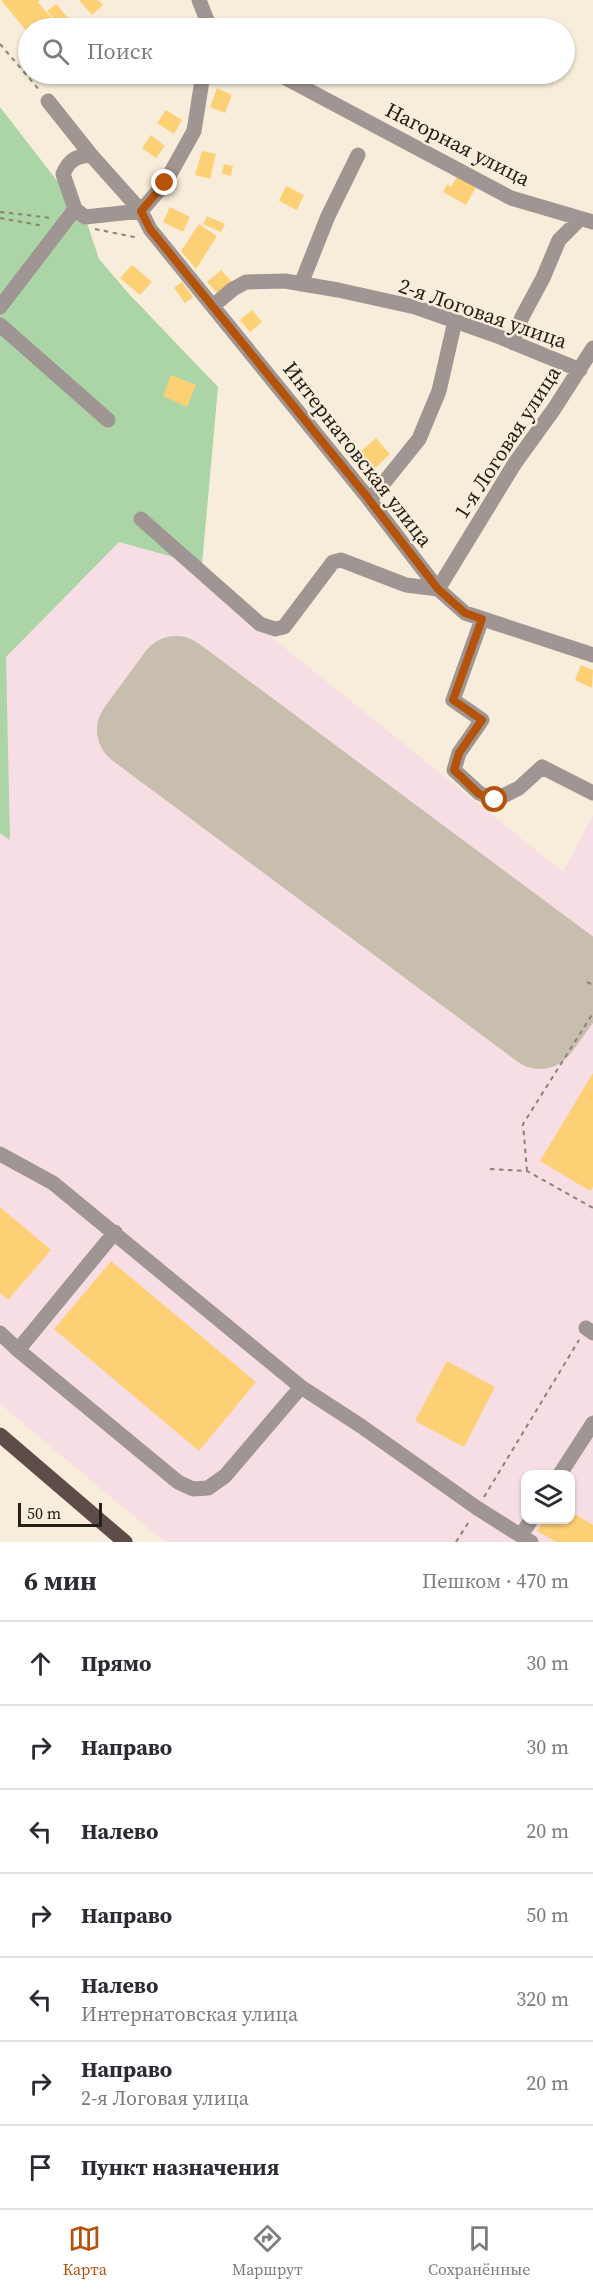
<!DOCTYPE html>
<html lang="ru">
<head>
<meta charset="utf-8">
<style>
	:root { --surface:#fff; --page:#f2f2f3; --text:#2b2b33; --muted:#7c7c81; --line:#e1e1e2; --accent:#b45309 }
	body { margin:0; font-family:"Source Serif 4",serif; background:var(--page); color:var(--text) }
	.controls { position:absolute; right:18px; bottom:18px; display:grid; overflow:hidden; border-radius:12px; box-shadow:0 2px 4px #0004 }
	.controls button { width:54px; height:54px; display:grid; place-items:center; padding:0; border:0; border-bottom:2px solid var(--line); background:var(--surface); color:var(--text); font:30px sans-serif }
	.scale { position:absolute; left:18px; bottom:15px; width:84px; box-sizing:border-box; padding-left:6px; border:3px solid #242019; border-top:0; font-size:16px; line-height:21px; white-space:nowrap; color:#242019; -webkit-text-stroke:4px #f8edda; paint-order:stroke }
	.stop { position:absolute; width:18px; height:18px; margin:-14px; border:4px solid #b45309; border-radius:50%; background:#fff }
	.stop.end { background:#b45309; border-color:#fff; box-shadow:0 2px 6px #0008 }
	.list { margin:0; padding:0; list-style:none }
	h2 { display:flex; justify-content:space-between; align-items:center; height:78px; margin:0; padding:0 24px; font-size:26px }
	h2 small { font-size:20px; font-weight:400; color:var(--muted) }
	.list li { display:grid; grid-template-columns:39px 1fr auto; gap:18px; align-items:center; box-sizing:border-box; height:84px; padding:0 24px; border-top:2px solid var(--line) }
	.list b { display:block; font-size:22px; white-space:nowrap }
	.list p { margin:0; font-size:20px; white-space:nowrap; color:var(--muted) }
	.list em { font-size:20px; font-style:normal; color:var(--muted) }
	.icon { flex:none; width:33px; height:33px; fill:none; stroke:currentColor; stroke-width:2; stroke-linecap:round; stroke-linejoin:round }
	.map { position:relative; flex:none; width:593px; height:1542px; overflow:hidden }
	.search { position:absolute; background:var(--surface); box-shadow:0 2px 4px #0004; left:18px; right:18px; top:18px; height:66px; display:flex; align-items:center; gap:15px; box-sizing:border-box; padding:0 21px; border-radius:33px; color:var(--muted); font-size:22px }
	.sheet { height:666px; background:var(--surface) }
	nav { display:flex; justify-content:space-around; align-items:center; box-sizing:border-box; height:84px; border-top:2px solid var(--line); background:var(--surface); font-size:16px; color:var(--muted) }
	nav a { display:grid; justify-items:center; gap:3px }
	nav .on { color:var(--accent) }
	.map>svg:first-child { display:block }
</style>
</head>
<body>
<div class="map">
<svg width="593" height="1542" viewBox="0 0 593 1542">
	<rect width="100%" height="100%" fill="#f8edda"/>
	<!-- education -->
	<path fill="#f7dde4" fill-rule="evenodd" d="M0,419L563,872L593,815V1542H165L0,1404ZM526,1474H570V1520H526Z"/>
	<!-- green -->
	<path fill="#abd5a7" d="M0,107L85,217L99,259L129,294L218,387L202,565L119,542L6,657L10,840L0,833Z"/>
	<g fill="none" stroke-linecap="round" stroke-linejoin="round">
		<!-- runway -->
		<path stroke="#c7beae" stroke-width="76" d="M176,674L581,975L540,1031L135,730Z"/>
	</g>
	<!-- building -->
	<path fill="#fed075" d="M1,0H40L38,2L60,28H28V33Z
		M79,0H98L103,5L92,15Z
		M56,4L70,20L62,28L47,11Z
		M217,88L232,95L225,113L210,107Z
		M166,110L182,120L174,134L157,123Z
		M151,135L165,146L156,158L142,148Z
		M202,151L216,154L210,179L195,175Z
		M224,164L233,166L231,176L222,174Z
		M457,177L476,187L466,205L443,192L447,184L451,187Z
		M286,186L304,195L297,210L279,201Z
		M170,207L190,217L183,232L163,222Z
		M207,216L225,224L221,232L203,224Z
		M199,224L217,236L196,269L181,251Z
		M132,265L152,282L140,295L120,278Z
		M221,270L234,284L220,296L207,282Z
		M182,282L193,297L185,303L174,288Z
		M252,310L262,322L250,332L240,320Z
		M171,375L196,385L187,407L163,396Z
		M376,438L390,454L375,468L360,452Z
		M581,665L593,670L592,688L575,680Z
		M593,1073V1187L590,1191L540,1161Z
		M0,1207L51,1250L8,1300L0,1293Z
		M111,1261L256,1382L199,1451L54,1329Z
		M447,1361L495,1387L464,1447L415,1421Z
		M570,1511L593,1525V1542H556L537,1531L544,1520H570Z"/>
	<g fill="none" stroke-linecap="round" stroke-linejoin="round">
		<!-- path -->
		<path stroke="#8a8376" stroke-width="2" stroke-dasharray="4.5 4.5" stroke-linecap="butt" d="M0,44L41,92
			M0,212L52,218
			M0,218L44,226
			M95,229L139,238
			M587,982L593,985
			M490,1169L527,1171L593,1208
			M527,1171L523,1124L593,1013
			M484,1497L579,1340
			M456,1542L470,1520"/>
		<!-- minor -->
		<path stroke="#9f9593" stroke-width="15" d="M199,0L210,28
			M278,74L511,198L593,222
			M48,101L91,155L141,211L150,229L364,493L438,589L465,613L593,655
			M91,155C76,156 69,160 63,174L75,209L85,217L141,211
			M141,211L165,183L194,131L203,74
			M301,284L328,216L358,155
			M213,306L233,289L246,282L285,281L338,290L415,307L500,337L580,370
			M0,307L75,209
			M0,325L108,420
			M513,343L522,317L543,278L559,240L580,219
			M370,500L419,439L439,391L455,321
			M141,519L260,624L275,629L284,627L333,562L341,560L406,585L438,589L515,463L554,409L593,348
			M482,619L453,700L482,720L459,753L454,770L479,793L495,800L519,788L542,767L593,793
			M0,1154L53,1183L301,1387L361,1426L477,1508L531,1542
			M586,1328L593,1333
			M0,1333L18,1350L115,1232
			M18,1350L178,1482L193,1489L208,1488L225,1476L301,1387
			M560,1474L593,1423
			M521,1535L531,1520"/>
		<!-- major -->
		<path stroke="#5e4c49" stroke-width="15" d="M0,1435L125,1542"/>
	</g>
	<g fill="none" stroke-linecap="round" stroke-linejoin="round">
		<!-- route -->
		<path stroke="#b45309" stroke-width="8" d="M165,183L141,211L150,229L364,493L438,589L465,613L482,619L453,700L482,720L459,753L454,770L479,794L495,800"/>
	</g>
	<g text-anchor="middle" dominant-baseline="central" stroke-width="5" stroke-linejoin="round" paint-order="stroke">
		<!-- street labels -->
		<g font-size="21" fill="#242019" stroke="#f8edda">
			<text transform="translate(458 144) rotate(27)">Нагорная улица</text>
			<text transform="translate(483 313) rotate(19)">2-я Логовая улица</text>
			<text transform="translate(507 442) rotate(-57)">1-я Логовая улица</text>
			<text transform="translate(358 454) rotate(52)">Интернатовская улица</text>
		</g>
	</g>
</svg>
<div class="controls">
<button><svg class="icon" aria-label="layers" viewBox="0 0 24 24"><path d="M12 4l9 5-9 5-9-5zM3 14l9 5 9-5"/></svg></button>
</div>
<div class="scale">50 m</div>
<div class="stop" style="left:495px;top:800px"></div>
<div class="stop end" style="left:165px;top:183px"></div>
<div class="search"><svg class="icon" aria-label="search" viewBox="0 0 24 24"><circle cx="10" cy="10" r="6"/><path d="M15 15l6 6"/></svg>Поиск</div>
</div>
<section class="sheet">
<h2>6 мин<small>Пешком · 470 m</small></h2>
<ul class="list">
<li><svg class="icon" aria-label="ahead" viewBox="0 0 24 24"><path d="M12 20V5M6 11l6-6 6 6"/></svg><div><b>Прямо</b></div><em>30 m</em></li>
<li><svg class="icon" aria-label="right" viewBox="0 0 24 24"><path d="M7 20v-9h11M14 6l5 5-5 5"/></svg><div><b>Направо</b></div><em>30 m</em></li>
<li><svg class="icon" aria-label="left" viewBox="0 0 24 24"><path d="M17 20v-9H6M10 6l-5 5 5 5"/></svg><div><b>Налево</b></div><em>20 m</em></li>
<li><svg class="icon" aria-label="right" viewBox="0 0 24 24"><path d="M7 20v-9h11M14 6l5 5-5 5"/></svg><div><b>Направо</b></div><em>50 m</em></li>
<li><svg class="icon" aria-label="left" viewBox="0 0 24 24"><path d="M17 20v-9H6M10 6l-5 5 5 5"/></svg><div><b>Налево</b><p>Интернатовская улица</p></div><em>320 m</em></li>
<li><svg class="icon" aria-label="right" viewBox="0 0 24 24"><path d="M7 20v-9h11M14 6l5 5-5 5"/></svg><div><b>Направо</b><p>2-я Логовая улица</p></div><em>20 m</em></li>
<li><svg class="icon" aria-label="arrive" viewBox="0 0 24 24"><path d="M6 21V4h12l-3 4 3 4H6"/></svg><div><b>Пункт назначения</b></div></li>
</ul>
</section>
<nav>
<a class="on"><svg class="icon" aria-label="map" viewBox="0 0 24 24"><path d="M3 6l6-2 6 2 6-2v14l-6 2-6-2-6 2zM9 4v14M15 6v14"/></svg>Карта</a>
<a><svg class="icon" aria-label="directions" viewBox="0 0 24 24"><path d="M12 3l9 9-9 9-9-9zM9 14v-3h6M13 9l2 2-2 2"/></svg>Маршрут</a>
<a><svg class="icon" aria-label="saved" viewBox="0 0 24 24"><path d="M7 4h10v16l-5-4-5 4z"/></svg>Сохранённые</a>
</nav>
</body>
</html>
